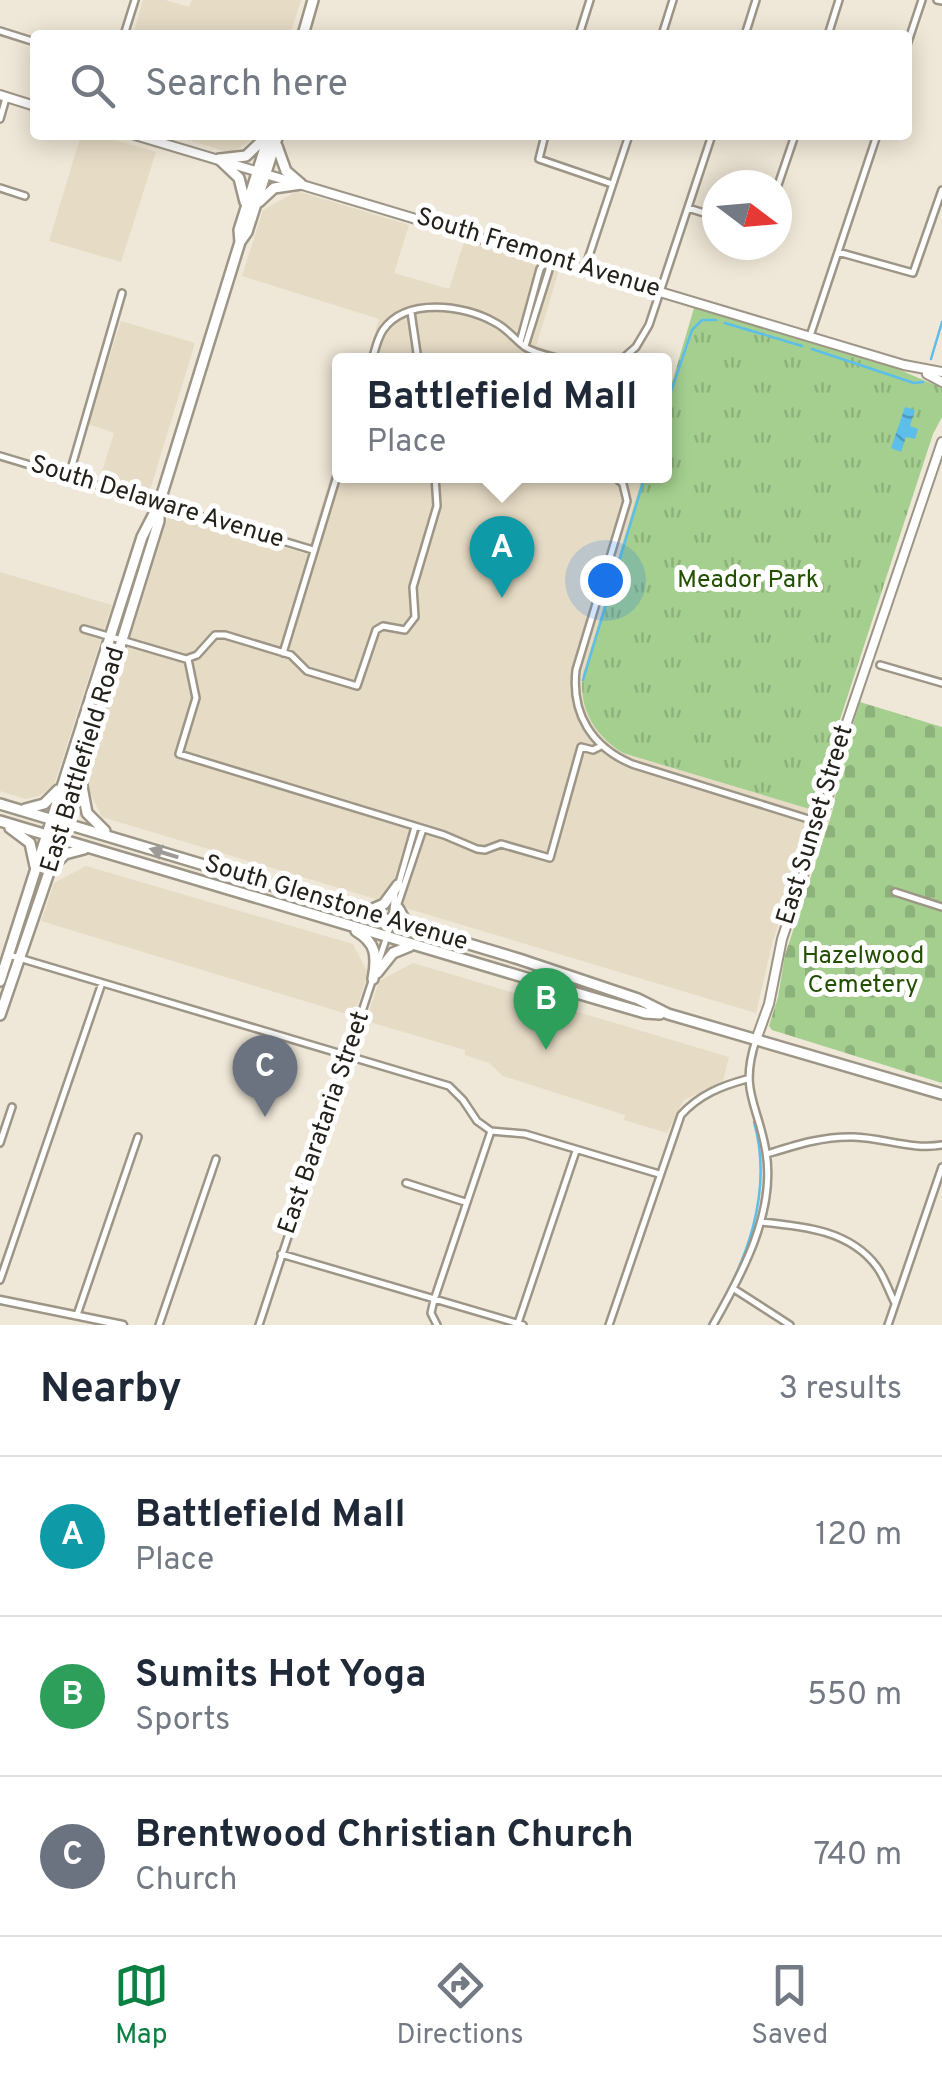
<!DOCTYPE html>
<html lang="en">
<head>
<meta charset="utf-8">
<style>
	:root { --surface:#fff; --page:#f2f2f3; --text:#1f2937; --muted:#747a83; --line:#e0e1e3; --accent:#0b8043 }
	body { margin:0; font-family:Overpass,sans-serif; background:var(--page); color:var(--text) }
	.compass { position:absolute; left:702px; top:170px; width:90px; height:90px; border-radius:50%; background:var(--surface); box-shadow:0 5px 25px #0003; rotate:106deg }
	.you { position:absolute; left:605px; top:580px; width:35px; height:35px; margin:-25px; border:8px solid #fff; border-radius:50%; background:#1a73e8; box-shadow:0 0 0 15px #1a73e833 }
	.badge { display:grid; place-items:center; width:65px; height:65px; border-radius:50%; background:var(--accent); color:#fff; font-size:32px; font-weight:700 }
	.pin { position:absolute; translate:-50% -82px; filter:drop-shadow(0 2px 5px #0008) }
	.pin::after { content:''; position:absolute; top:52px; width:35px; height:30px; background:inherit; clip-path:polygon(0 0,100% 0,50% 100%) }
	.popup { position:absolute; left:332px; top:353px; width:340px; height:130px; box-sizing:border-box; display:grid; place-content:center; border-radius:10px; background:var(--surface); filter:drop-shadow(0 2px 8px #0005); font-size:32px; white-space:nowrap; color:var(--muted) }
	.popup b { font-size:38px; color:var(--text) }
	.popup::after { content:''; position:absolute; left:50%; top:100%; margin-left:-20px; border:20px solid transparent; border-top-color:var(--surface) }
	.list { margin:0; padding:0; list-style:none }
	h2 { display:flex; justify-content:space-between; align-items:center; height:130px; margin:0; padding:0 40px; font-size:42px }
	h2 small { font-size:32px; font-weight:400; color:var(--muted) }
	.list li { display:grid; grid-template-columns:65px 1fr auto; gap:30px; align-items:center; box-sizing:border-box; height:160px; padding:0 40px; border-top:2px solid var(--line) }
	.list b { display:block; font-size:38px; white-space:nowrap }
	.list p { margin:0; font-size:32px; white-space:nowrap; color:var(--muted) }
	.list em { font-size:32px; font-style:normal; color:var(--muted) }
	.icon { flex:none; width:55px; height:55px; fill:none; stroke:currentColor; stroke-width:2; stroke-linecap:round; stroke-linejoin:round }
	.map { position:relative; flex:none; width:942px; height:1325px; overflow:hidden }
	.search { position:absolute; background:var(--surface); box-shadow:0 5px 25px #0003; left:30px; right:30px; top:30px; height:110px; display:flex; align-items:center; gap:25px; box-sizing:border-box; padding:0 35px; border-radius:10px; color:var(--muted); font-size:38px }
	.sheet { height:610px; background:var(--surface) }
	nav { display:flex; justify-content:space-around; align-items:center; box-sizing:border-box; height:140px; border-top:2px solid var(--line); background:var(--surface); font-size:28px; color:var(--muted) }
	nav a { display:grid; justify-items:center; gap:5px }
	nav .on { color:var(--accent) }
	.map>svg:first-child { display:block }
</style>
</head>
<body>
<div class="map">
<svg width="942" height="1325" viewBox="0 0 942 1325">
	<defs>
		<pattern id="cemetery-stones" width="16" height="16" patternUnits="userSpaceOnUse" patternTransform="scale(2.5)"><rect width="16" height="16" fill="#a4cf8f"/><path d="M2 7V4a2 2 0 0 1 4 0v3zM10 15v-3a2 2 0 0 1 4 0v3z" fill="#8db17b"/></pattern>
		<pattern id="park-tufts" width="24" height="20" patternUnits="userSpaceOnUse" patternTransform="scale(2.5)"><rect width="24" height="20" fill="#a4cf8f"/><path d="M3 7l-1-3M5 7V3M7 7l1-3M15 17l-1-3M17 17v-4M19 17l1-3" fill="none" stroke="#8db17b"/></pattern>
		<pattern id="water-waves" width="16" height="10" patternUnits="userSpaceOnUse" patternTransform="scale(2.5)"><rect width="16" height="10" fill="#5ebeea"/><path d="M0 5q4-4 8 0t8 0" fill="none" stroke="#4d9abd"/></pattern>
	</defs>
	<rect width="100%" height="100%" fill="#efe7d7"/>
	<!-- built -->
	<path fill="#e6dbc5" d="M143,0H165L189,7L192,0H301L290,35H133Z
		M81,135H98L156,152L121,262L49,241Z
		M171,135H260L231,153Z
		M297,191L409,225L394,273L449,289L465,239L560,267L536,346L584,360H367L379,319L242,276L263,210Z
		M121,321L195,343L150,490L144,492L100,478L114,433L88,424Z
		M339,449L340,476H643L583,674L585,706L603,738L623,753L816,811L773,940L756,1013L102,817L85,783L169,514L307,554Z
		M0,572L112,605L54,785L39,796L25,799L0,791Z
		M86,866L353,944L368,973L354,1016L41,921L54,883Z
		M413,963L729,1057L723,1081L684,1100L667,1133L624,1120L625,1115L503,1076L489,1063L465,1055V1050L366,1021L379,981Z"/>
	<!-- cemetery -->
	<path fill="url(#cemetery-stones)" d="M860,702L942,727V1083L772,1030L769,1026L778,997L785,955L832,813L843,756Z"/>
	<!-- park -->
	<path fill="url(#park-tufts)" d="M694,308L893,367L942,388V417L933,434L831,747L816,811L623,753C594,736 578,707 583,674L643,476H664L665,406Z"/>
	<!-- water -->
	<path fill="url(#water-waves)" d="M905,407L915,410L910,426L918,429L915,439L906,437L901,452L891,448Z"/>
	<g fill="none" stroke-linecap="round" stroke-linejoin="round">
		<!-- stream -->
		<path stroke="#5ebeea" stroke-width="2.5" d="M725,323L802,346
			M812,349L914,383L923,382
			M931,359L942,322
			M664,412L692,330L702,320H716
			M583,680L645,476
			M709,1325C746,1264 774,1193 754,1122"/>
		<defs>
			<path id="minor" d="M937,0L942,1
				M0,31L35,42
				M124,35L135,0
				M579,35L590,0
				M662,35L673,0
				M745,35L756,0
				M828,35L839,0
				M907,45L922,0
				M0,119L6,98
				M545,135L539,159L612,184
				M0,188L25,196
				M777,188L795,135
				M688,208L717,217
				M838,252L913,273L942,190
				M585,268L629,135
				M411,312L418,360
				M810,336L877,135
				M520,342L540,269L547,260
				M525,346L549,270V258
				M372,360C375,351 377,339 383,330C406,297 464,305 494,322C507,328 514,339 525,347C536,354 551,356 563,360
				M621,360L636,347L649,325L712,135
				M0,456L313,550
				M69,476L122,293
				M614,476L623,484L627,501L576,670C571,714 592,747 632,764L821,823
				M84,629L186,659L197,655L215,635H225L291,655L307,671L357,686L376,630L383,626L405,630L415,617L413,587L437,506L435,476
				M283,653L340,466
				M188,659L196,698L179,754L444,835L477,849L485,850L501,844L550,858L581,747L593,750L601,746
				M880,665L942,683
				M399,883L415,827
				M895,892L942,907
				M392,918L395,894
				M9,955L449,1086L463,1100L477,1121L491,1131L525,1134L659,1174
				M378,963L423,829
				M0,1143L12,1107
				M767,1154C796,1145 823,1136 854,1137C884,1138 912,1150 942,1145
				M406,1183L465,1202
				M761,1222C802,1226 850,1230 877,1267C885,1278 889,1292 895,1303
				M281,1254L523,1325
				M0,1280L102,983
				M734,1289L790,1325
				M77,1315L138,1137
				M518,1323L576,1151
				M159,1325L216,1159
				M259,1325L373,978
				M437,1325L431,1313L434,1300L491,1131
				M609,1325L681,1115C699,1095 721,1086 747,1079
				M713,1325C742,1274 776,1212 766,1152C758,1103 739,1092 756,1040
				M888,1325L942,1167"/>
			<path id="tertiary" d="M0,1300L123,1325"/>
			<path id="secondary" d="M0,95L35,106
				M135,135L904,365L942,372
				M927,374L942,382
				M756,1040L769,1004L782,939L826,806L840,743L942,442"/>
			<path id="primary" d="M303,35L313,0
				M277,146L286,171L301,184
				M219,159L239,178L245,202
				M220,159L246,156L266,137
				M259,202L274,188L301,184
				M240,242L247,232L278,135
				M81,781L87,813L105,831
				M0,804L519,959L638,999L668,1014L942,1094
				M25,809L44,804L58,790
				M0,821L590,997L645,1013L660,1014
				M10,828L30,843L35,866
				M55,864L65,854L84,849
				M398,908L407,924
				M368,911L384,904L398,885
				M356,931C377,943 377,957 373,979
				M377,973L393,953L410,946
				M0,981L142,537L159,504L240,242L239,230L269,135
				M0,1015L58,846L159,521V506"/>
		</defs>
		<!-- minor casing -->
		<use href="#minor" stroke="#9d9687" stroke-width="10"/>
		<!-- tertiary casing -->
		<use href="#tertiary" stroke="#9d9687" stroke-width="11"/>
		<!-- secondary casing -->
		<use href="#secondary" stroke="#9d9687" stroke-width="12"/>
		<!-- primary casing -->
		<use href="#primary" stroke="#9d9687" stroke-width="14"/>
		<!-- minor -->
		<use href="#minor" stroke="#fff" stroke-width="5"/>
		<!-- tertiary -->
		<use href="#tertiary" stroke="#fff" stroke-width="6"/>
		<!-- secondary -->
		<use href="#secondary" stroke="#fff" stroke-width="8"/>
		<!-- primary -->
		<use href="#primary" stroke="#fff" stroke-width="9"/>
	</g>
	<!-- one-way arrows -->
	<defs><path id="oneway-solid" d="M-6-.8H1V-3.2L6.5 0L1 3.2V.8H-6Z" transform="scale(2.5)"/></defs>
	<use fill="#9c9b98" href="#oneway-solid" transform="translate(164 853) rotate(-163)"/>
	<g text-anchor="middle" dominant-baseline="central" stroke-width="10" stroke-linejoin="round" paint-order="stroke">
		<!-- street labels -->
		<g font-size="25" fill="#24211b" stroke="#fff">
			<text transform="translate(538 254) rotate(17)">South Fremont Avenue</text>
			<text transform="translate(157 503) rotate(17)">South Delaware Avenue</text>
			<text transform="translate(84 760) rotate(-73)">East Battlefield Road</text>
			<text transform="translate(816 825) rotate(-73)">East Sunset Street</text>
			<text transform="translate(336 904) rotate(17)">South Glenstone Avenue</text>
			<text transform="translate(325 1123) rotate(-71)">East Barataria Street</text>
		</g>
		<!-- park labels -->
		<g font-size="25" fill="#245003" stroke="#fff">
			<text x="748" y="581">Meador Park</text>
			<text x="863" y="957">Hazelwood<tspan x="863" dy="29">Cemetery</tspan></text>
		</g>
	</g>
</svg>
<svg class="compass" viewBox="-18 -18 36 36"><path d="M0-13l5 13h-10z" fill="#e53935"/><path d="M0 13l5-13h-10z" fill="#747a83"/></svg>
<div class="you"></div>
<div class="pin badge" style="left:502px;top:598px;background:#0f9aa8">A</div>
<div class="popup"><b>Battlefield Mall</b>Place</div>
<div class="pin badge" style="left:546px;top:1050px;background:#2e9e5b">B</div>
<div class="pin badge" style="left:265px;top:1117px;background:#6b7280">C</div>
<div class="search"><svg class="icon" aria-label="search" viewBox="0 0 24 24"><circle cx="10" cy="10" r="6"/><path d="M15 15l6 6"/></svg>Search here</div>
</div>
<section class="sheet">
<h2>Nearby<small>3 results</small></h2>
<ul class="list">
<li><span class="badge" style="background:#0f9aa8">A</span><div><b>Battlefield Mall</b><p>Place</p></div><em>120 m</em></li>
<li><span class="badge" style="background:#2e9e5b">B</span><div><b>Sumits Hot Yoga</b><p>Sports</p></div><em>550 m</em></li>
<li><span class="badge" style="background:#6b7280">C</span><div><b>Brentwood Christian Church</b><p>Church</p></div><em>740 m</em></li>
</ul>
</section>
<nav>
<a class="on"><svg class="icon" aria-label="map" viewBox="0 0 24 24"><path d="M3 6l6-2 6 2 6-2v14l-6 2-6-2-6 2zM9 4v14M15 6v14"/></svg>Map</a>
<a><svg class="icon" aria-label="directions" viewBox="0 0 24 24"><path d="M12 3l9 9-9 9-9-9zM9 14v-3h6M13 9l2 2-2 2"/></svg>Directions</a>
<a><svg class="icon" aria-label="saved" viewBox="0 0 24 24"><path d="M7 4h10v16l-5-4-5 4z"/></svg>Saved</a>
</nav>
</body>
</html>
